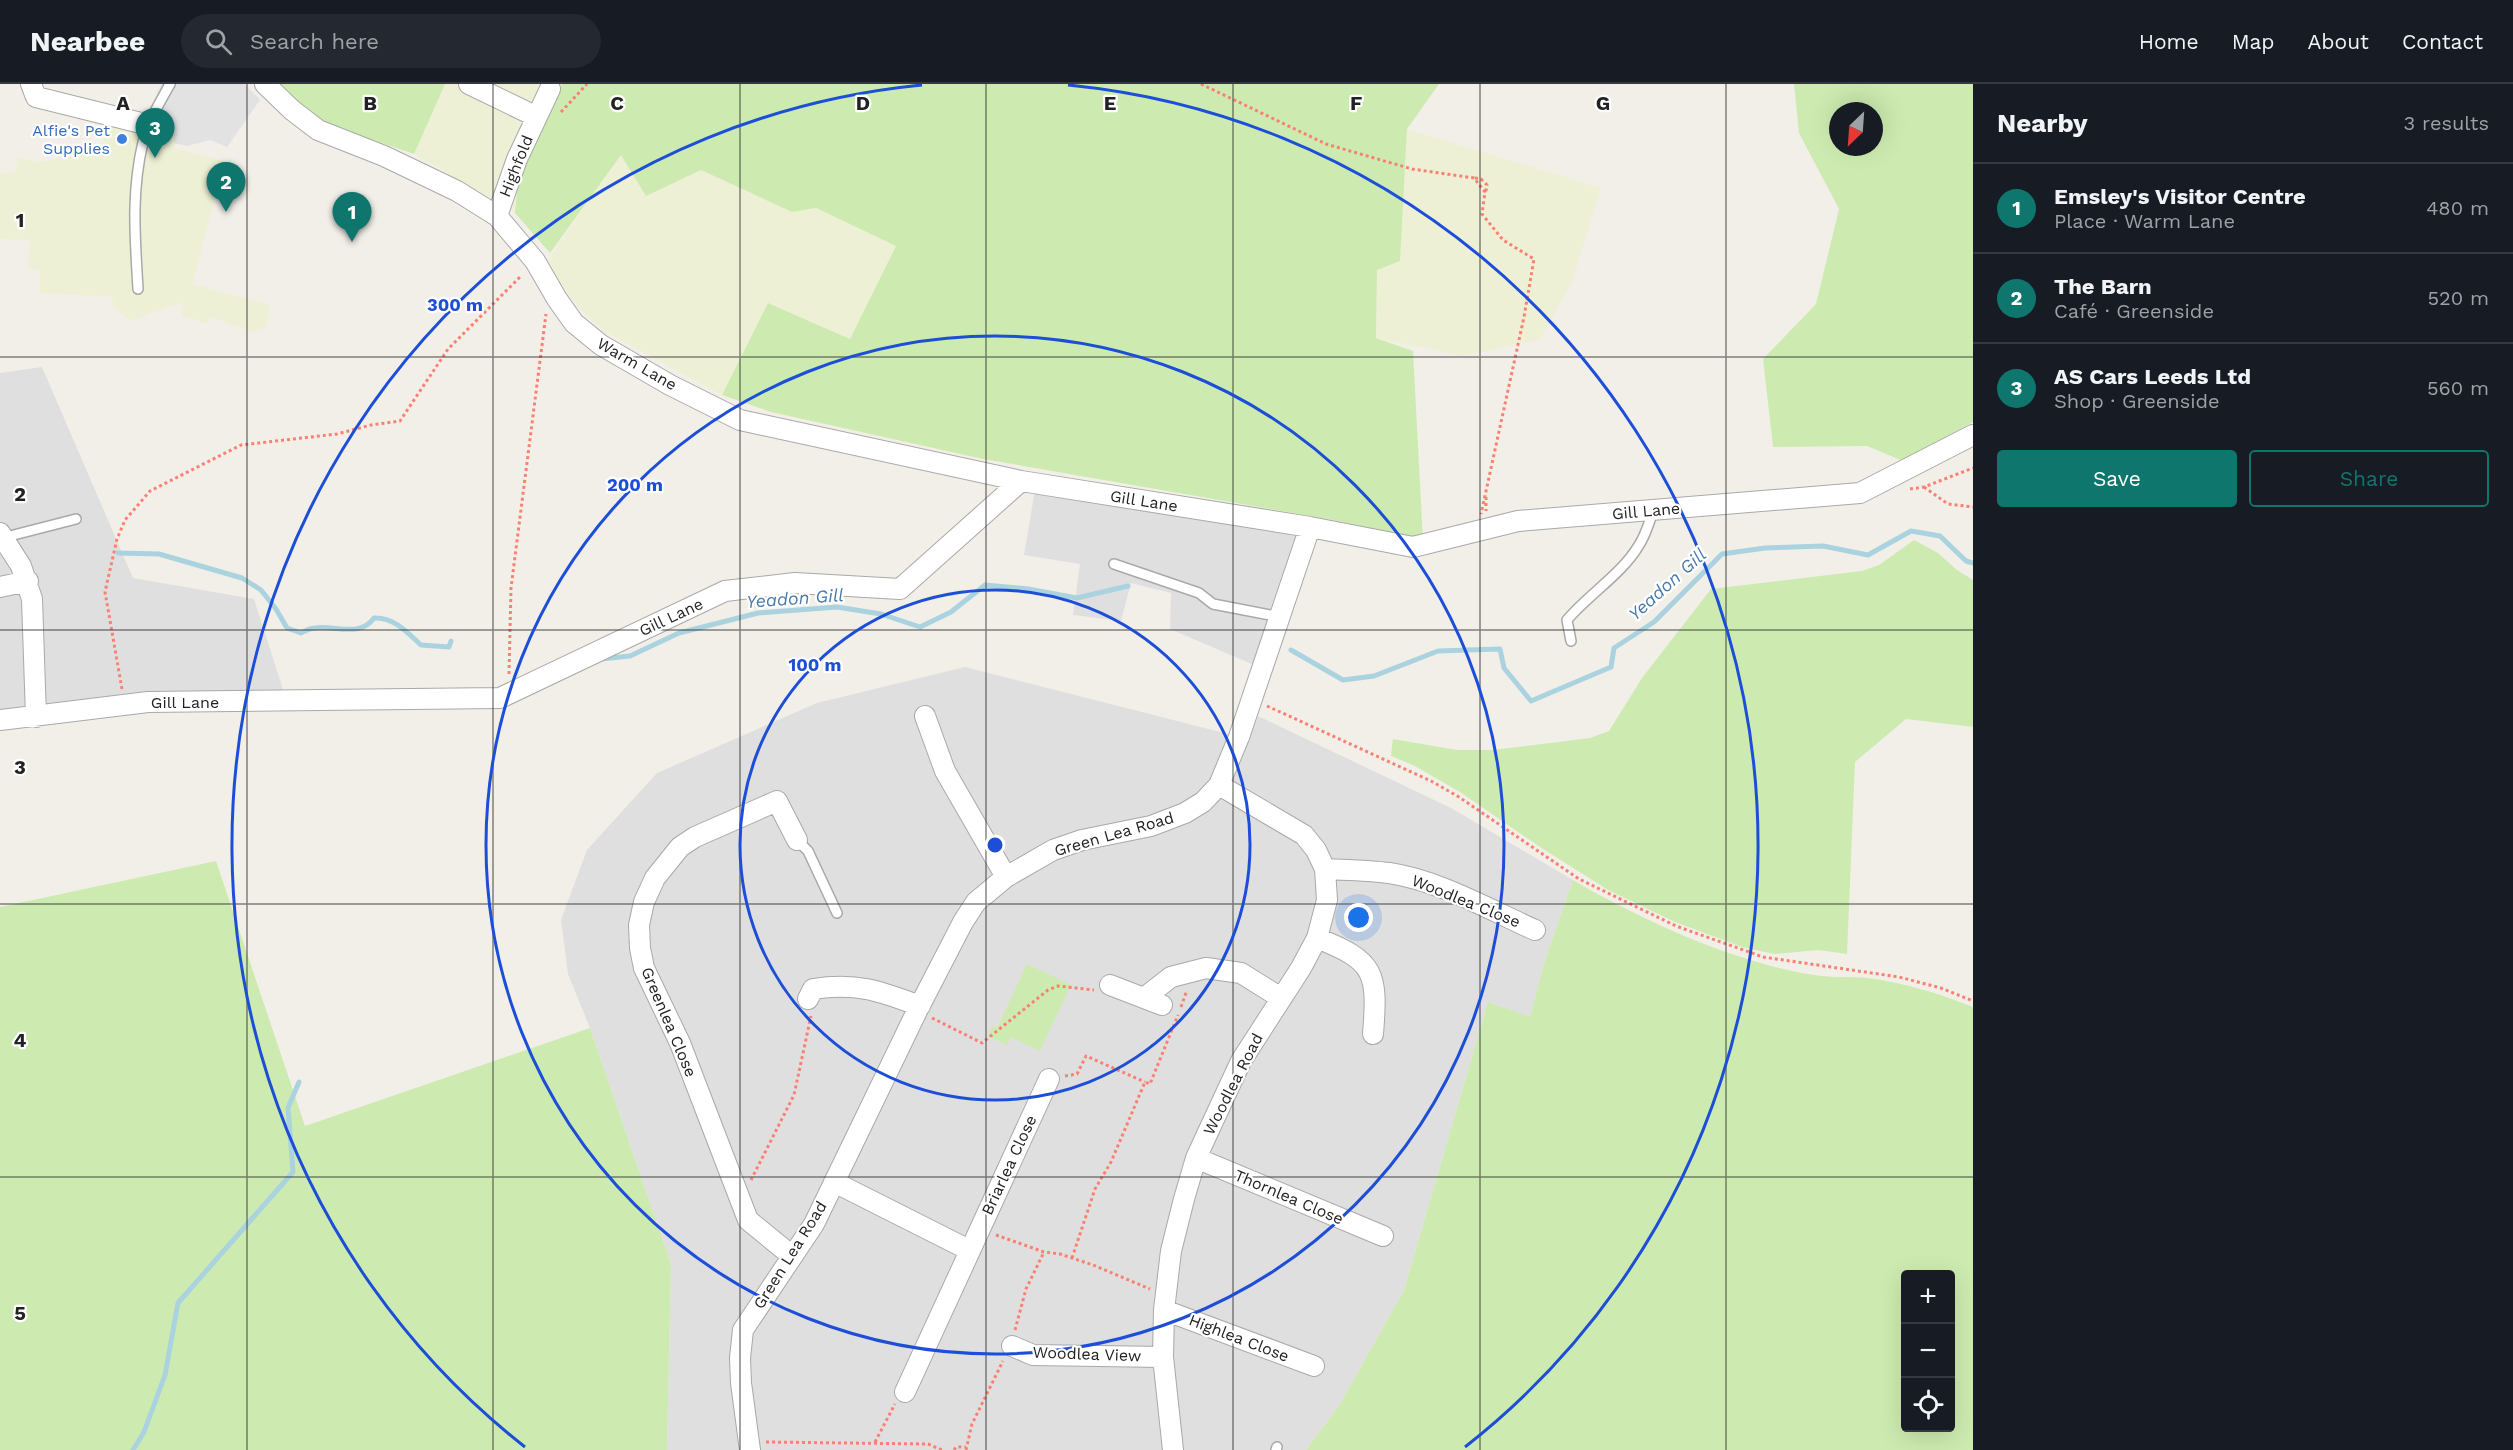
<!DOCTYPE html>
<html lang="en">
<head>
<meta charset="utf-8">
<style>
	:root { --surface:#171b24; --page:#242831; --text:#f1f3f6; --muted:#9ea1a6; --line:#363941; --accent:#0f766e }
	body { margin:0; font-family:"Work Sans",sans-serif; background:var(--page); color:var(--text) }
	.controls { position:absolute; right:18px; bottom:18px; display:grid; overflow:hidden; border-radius:6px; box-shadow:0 6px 24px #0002 }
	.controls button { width:54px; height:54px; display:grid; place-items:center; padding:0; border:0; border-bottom:2px solid var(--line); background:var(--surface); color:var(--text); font:30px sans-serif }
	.compass { position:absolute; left:1829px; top:18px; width:54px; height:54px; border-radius:50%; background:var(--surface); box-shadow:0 6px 24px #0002; rotate:205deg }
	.you { position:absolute; left:1359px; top:834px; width:21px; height:21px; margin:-15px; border:4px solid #fff; border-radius:50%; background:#1a73e8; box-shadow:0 0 0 9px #1a73e833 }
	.badge { display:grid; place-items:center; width:39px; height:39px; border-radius:50%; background:var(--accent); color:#fff; font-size:20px; font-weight:700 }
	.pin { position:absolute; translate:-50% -50px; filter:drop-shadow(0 2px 3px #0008) }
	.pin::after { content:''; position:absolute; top:32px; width:21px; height:18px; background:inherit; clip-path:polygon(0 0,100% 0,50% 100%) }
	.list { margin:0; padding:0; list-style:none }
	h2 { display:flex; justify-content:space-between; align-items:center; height:78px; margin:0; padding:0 24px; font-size:26px }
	h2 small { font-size:20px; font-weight:400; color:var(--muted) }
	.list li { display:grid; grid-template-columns:39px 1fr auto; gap:18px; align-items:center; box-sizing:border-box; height:90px; padding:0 24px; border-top:2px solid var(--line) }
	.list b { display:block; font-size:22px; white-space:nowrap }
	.list p { margin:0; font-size:20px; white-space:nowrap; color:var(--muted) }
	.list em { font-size:20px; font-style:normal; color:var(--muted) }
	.actions { display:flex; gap:12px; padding:18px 24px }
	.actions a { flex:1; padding:14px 0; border:2px solid var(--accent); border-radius:6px; text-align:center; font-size:21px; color:var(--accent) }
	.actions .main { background:var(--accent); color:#fff }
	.icon { flex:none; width:33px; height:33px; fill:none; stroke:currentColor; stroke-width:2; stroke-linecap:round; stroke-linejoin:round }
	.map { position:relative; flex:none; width:1973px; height:1366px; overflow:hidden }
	header { display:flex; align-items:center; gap:36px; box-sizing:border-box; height:84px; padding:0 30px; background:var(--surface); border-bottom:2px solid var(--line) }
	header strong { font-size:28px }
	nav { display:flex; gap:33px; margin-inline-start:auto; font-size:21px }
	.search { width:420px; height:54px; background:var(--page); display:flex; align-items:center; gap:15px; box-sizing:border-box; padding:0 21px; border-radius:33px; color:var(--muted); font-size:22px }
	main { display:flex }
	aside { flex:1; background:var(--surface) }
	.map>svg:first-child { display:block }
</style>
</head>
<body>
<header>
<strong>Nearbee</strong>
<div class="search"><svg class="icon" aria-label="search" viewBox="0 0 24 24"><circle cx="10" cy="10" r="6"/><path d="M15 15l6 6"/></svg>Search here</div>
<nav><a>Home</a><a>Map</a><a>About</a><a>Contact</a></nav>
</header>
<main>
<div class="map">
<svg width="1973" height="1366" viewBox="0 0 1973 1366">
	<rect width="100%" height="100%" fill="#f2efe9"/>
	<!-- residential -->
	<path fill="#e0dfdf" d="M42,283L133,494L254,515L287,618L0,636V289Z
		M1036,400L1310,443L1261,584L1170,545L1171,509L1131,499L1121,537L1073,531L1080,480L1024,471Z
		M965,583L1248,655L1258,632L1451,724L1573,796L1545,876L1530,934L1488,918L1404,1206L1340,1320L1306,1366H667L671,1180L590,944L568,890L561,836L587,766L657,689L817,619Z"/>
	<!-- farmland -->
	<path fill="#eef0d5" d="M445,0H562L519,86L515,129L414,70Z
		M109,37L174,49V64L224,77L193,200L270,221L266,243L252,248L210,233L208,240L182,232L183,218L131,237L112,222L113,213L39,209L40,186L28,185L29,156L0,155V89L15,88L18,74L44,78L103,58Z
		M1407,45L1601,104L1573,196L1540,256L1462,272L1376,254L1377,186L1400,176Z
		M621,70L646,112L701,86L792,128L815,124L897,162L850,255L768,219L722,311L602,246L580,225L559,198L548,175Z"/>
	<!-- grass -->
	<path fill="#cdebb0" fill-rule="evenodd" d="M281,0H445L414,70L317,37Z
		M562,0H1439L1407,45L1400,177L1377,186L1376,254L1413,267L1423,456L1333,436L983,375L771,328L722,311L768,219L850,255L896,162L816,124L792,128L701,86L646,112L621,71L550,169L515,129L519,86Z
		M1794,0H1973V338L1903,377L1867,362L1773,363L1763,275L1816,220L1839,125L1799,49ZM1838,27H1874V63H1838Z
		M1914,456L1938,469L1957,486L1973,496V643L1906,635L1855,678L1847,870L1818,866L1774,870L1742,863L1675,838L1608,806L1540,763L1460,708L1413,681L1391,672L1393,655L1457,666H1493L1590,654L1609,647L1642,594L1711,505L1862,487L1879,481Z
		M216,777L305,1042L590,944L671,1180L667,1366H0V823Z
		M1573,796C1643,837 1741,882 1822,892C1837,894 1853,892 1868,894C1905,899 1938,909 1973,923V1366H1306L1340,1320L1404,1206L1488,918L1530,933L1545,876ZM1906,1190H1950V1344H1906Z
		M1027,880L1071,901L1040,967L1011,953L1007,961L988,952L992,942L997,944Z"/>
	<!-- parking -->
	<path fill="#e2e2e2" d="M161,0H245L260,16L227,63L210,56L187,62L174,59V49L144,43Z"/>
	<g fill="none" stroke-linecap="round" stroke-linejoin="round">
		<!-- stream -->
		<path stroke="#aad3df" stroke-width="5" d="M118,469L159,470L242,494L261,506L276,525L287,544L301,549C305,547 310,544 315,544C335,541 360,554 374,534C394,533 407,548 421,561L449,563L451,557
			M1291,566L1343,596L1374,592L1438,567L1500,565L1504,584L1531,617L1611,583L1614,564L1654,538L1722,470L1765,464L1823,462L1868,471L1911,447L1940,452L1966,477L1973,479
			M601,575L630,572L679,549L758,529L837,523L881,530L920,543L951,528L985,501L1028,505L1077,514L1128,502
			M133,1366L144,1348L165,1291L178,1219L293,1088L288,1024L299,998"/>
		<defs>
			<path id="lane" d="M138,205C135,153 131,109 143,58C148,38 160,18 170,0
				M2,454L76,435
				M1114,480L1199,509L1213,520L1280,533
				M1571,557L1567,536C1588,511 1623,489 1639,461C1646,451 1649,437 1654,426
				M797,756L808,767L837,829
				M1276,1366L1277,1363"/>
			<path id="street" d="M31,0L36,13L149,41
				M265,0L292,26L318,46L384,72L457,107L497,132L535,177L557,215L574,239L601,261L670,301L740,336L1021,397
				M469,0L537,33
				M497,132L517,75L550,5
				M0,449L21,482L32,515L36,633
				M0,503L28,497
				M925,632L945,687L1006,793
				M0,636L148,618L500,614L725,507L795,499L900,505L1021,397L1310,443L1413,463L1518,437L1860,409L1973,351
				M1325,785C1346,786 1368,786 1389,789C1438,796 1490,826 1535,846
				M1317,854C1375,877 1378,888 1373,950
				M1110,901L1162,921
				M1144,914L1171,893L1206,884L1241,889L1281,914
				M808,915L813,905C856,898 880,907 920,922
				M1196,1074L1383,1152
				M834,1098L969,1166
				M792,1172L748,1136L680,959L644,884L640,864L639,841L644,818L655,794L680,763L695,753L777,717L797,756
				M1164,1226L1314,1282
				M1012,1262L1033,1271L1163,1273
				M905,1308L1049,995
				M750,1366L741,1299L740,1274L743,1246L814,1140L917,927L963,838L976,818L1006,793L1053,766L1082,756L1151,742L1185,729L1203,718L1219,701L1239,653L1310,443
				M1173,1366L1163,1273L1164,1226L1171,1167L1184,1115L1196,1074L1241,977L1301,884L1317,854L1327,816L1325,785L1316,766L1304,751L1219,701"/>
		</defs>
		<!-- lane casing -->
		<use href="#lane" stroke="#a9a9a9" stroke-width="12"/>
		<!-- street casing -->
		<use href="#street" stroke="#a9a9a9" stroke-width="22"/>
		<!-- path -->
		<path stroke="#fa8072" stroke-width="3" stroke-dasharray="3 3" stroke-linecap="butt" d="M1201,0L1326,60L1412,85L1474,94L1485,108L1482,130L1503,156L1534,175L1524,233L1481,430
			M561,28L587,0
			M1475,94L1481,95L1487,101L1486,107
			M1924,403L1948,420L1973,423
			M1910,405L1924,403L1973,384
			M1486,413V427
			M509,590L511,504L546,230
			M122,605L105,508L117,455L125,436L150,407L241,361L337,350L371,341L400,337L448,265L522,191
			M1267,622L1431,697L1459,713L1579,795L1676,842L1763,873L1899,893L1941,904L1973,917
			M1181,923L1187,906
			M932,934L982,959L1048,906L1058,902L1094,906
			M1065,992L1077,990L1086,972L1145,998
			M751,1096L794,1011L811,932
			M996,1151L1044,1168L1060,1170L1093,1181L1150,1205
			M1072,1174L1095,1105L1111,1078L1145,998L1150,1000L1178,931
			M1015,1246L1026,1205L1044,1168
			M766,1358L928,1360L942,1366
			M875,1358L895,1320
			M954,1366L956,1363H966
			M966,1366L972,1340L1003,1277"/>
		<!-- lane -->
		<use href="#lane" stroke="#fff" stroke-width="9"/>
		<!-- street -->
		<use href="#street" stroke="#fff" stroke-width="20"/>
	</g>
	<!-- grid -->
	<path fill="none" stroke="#222" stroke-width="1.5" stroke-opacity="0.55" d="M247,0V1366M493,0V1366M740,0V1366M986,0V1366M1233,0V1366M1480,0V1366M1726,0V1366M0,273H1973M0,546H1973M0,820H1973M0,1093H1973"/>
	<!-- distance rings -->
	<g fill="none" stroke="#1d4ed8" stroke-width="3">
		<circle cx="995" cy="761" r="255"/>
		<circle cx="995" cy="761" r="509"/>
		<path d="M525 1363A764 764 0 0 1 922 1M1068 1A764 764 0 0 1 1465 1363"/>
	</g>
	<!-- markers -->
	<circle fill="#3f7fe0" stroke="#fff" stroke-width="2" cx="122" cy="55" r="6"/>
	<g text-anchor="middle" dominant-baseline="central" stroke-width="4.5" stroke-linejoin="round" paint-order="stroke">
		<!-- shop labels -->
		<g font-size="16" fill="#366cbe" stroke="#fff" text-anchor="end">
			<text x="110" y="46">Alfie's Pet<tspan x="110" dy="18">Supplies</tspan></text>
		</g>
		<!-- street labels -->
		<g font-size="16" fill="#222" stroke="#fff">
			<text transform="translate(516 82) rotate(-68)">Highfold</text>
			<text transform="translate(637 280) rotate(30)">Warm Lane</text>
			<text transform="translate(1144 417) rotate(9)">Gill Lane</text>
			<text transform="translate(1646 427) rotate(-5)">Gill Lane</text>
			<text transform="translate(671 533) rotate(-25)">Gill Lane</text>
			<text x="185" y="618">Gill Lane</text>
			<text transform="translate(1114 750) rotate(-16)">Green Lea Road</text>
			<text transform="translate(1466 817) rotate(22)">Woodlea Close</text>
			<text transform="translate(669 938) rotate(67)">Greenlea Close</text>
			<text transform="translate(1233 1000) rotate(-63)">Woodlea Road</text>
			<text transform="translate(1009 1081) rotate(-65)">Briarlea Close</text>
			<text transform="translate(1289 1113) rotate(23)">Thornlea Close</text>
			<text transform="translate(790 1171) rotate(-58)">Green Lea Road</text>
			<text transform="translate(1239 1254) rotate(21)">Highlea Close</text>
			<text transform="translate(1087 1270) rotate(2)">Woodlea View</text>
		</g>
		<!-- water labels -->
		<g font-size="18" font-style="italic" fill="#4a7aab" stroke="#fff">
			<text transform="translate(1667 500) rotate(-42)">Yeadon Gill</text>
			<text transform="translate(795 514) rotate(-4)">Yeadon Gill</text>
		</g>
	</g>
	<g font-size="20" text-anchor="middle" font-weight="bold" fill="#222" stroke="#fff" stroke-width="4.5" stroke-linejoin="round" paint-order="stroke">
		<text x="123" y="26">A</text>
		<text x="370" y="26">B</text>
		<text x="617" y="26">C</text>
		<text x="863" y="26">D</text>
		<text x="1110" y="26">E</text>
		<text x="1356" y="26">F</text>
		<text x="1603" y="26">G</text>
		<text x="20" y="143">1</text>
		<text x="20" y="417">2</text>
		<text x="20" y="690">3</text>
		<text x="20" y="963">4</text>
		<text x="20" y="1236">5</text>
	</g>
	<circle cx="995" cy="761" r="9" fill="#1d4ed8" stroke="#fff" stroke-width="3"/>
	<g font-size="18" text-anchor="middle" font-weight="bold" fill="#1d4ed8" stroke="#fff" stroke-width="4.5" stroke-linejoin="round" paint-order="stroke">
		<text x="455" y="227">300 m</text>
		<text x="635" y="407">200 m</text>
		<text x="815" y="587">100 m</text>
	</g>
</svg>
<div class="controls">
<button>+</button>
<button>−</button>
<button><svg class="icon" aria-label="locate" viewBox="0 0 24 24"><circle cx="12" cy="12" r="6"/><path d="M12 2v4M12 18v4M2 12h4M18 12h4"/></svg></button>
</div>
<svg class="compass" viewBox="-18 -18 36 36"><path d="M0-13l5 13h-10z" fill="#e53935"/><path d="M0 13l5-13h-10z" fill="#9ea1a6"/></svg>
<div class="you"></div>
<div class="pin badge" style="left:352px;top:158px">1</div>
<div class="pin badge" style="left:226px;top:128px">2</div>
<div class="pin badge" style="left:155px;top:74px">3</div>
</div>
<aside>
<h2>Nearby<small>3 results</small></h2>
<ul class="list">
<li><span class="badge">1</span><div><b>Emsley's Visitor Centre</b><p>Place · Warm Lane</p></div><em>480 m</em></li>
<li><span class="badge">2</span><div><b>The Barn</b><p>Café · Greenside</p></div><em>520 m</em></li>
<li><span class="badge">3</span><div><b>AS Cars Leeds Ltd</b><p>Shop · Greenside</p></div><em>560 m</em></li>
</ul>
<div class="actions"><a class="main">Save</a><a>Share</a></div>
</aside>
</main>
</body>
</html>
